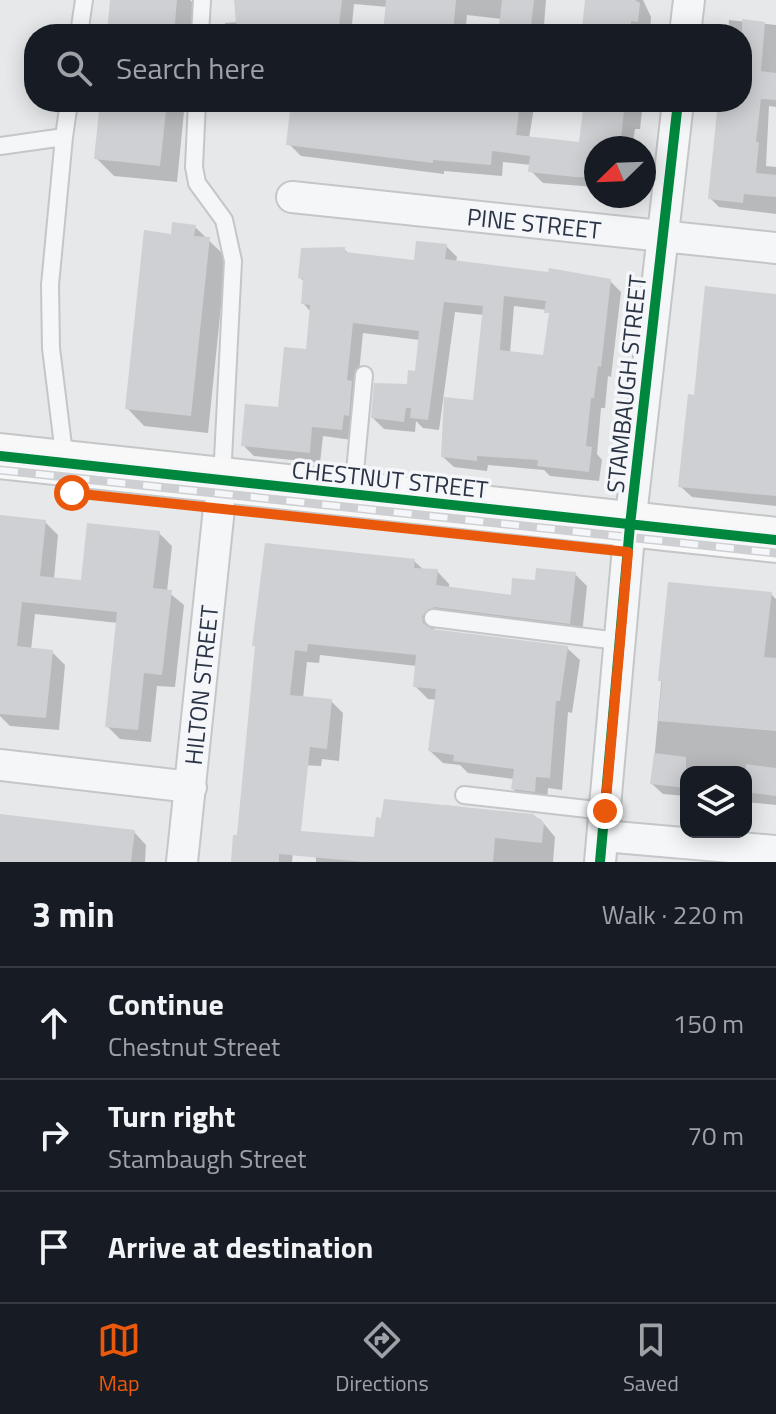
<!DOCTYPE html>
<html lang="en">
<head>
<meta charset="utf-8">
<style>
	:root { --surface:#171b24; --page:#242831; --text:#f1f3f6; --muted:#9ea1a6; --line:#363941; --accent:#ea580c }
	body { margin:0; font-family:"Titillium Web",sans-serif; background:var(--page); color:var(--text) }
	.controls { position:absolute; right:24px; bottom:24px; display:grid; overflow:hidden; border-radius:16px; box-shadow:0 4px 20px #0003 }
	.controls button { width:72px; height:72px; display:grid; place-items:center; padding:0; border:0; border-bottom:2px solid var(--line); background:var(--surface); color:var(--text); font:40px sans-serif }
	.compass { position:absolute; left:584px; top:136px; width:72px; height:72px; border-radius:50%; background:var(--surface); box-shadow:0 4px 20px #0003; rotate:247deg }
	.stop { position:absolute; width:24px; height:24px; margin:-18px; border:6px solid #ea580c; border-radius:50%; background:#fff }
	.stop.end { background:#ea580c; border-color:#fff; box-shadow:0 2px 8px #0008 }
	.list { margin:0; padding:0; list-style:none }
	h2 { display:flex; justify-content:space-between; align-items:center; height:104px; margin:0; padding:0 32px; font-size:34px }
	h2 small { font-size:26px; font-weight:400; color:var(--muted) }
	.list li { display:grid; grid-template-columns:52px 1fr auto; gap:24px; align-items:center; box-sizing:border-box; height:112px; padding:0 32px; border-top:2px solid var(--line) }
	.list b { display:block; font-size:30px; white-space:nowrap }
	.list p { margin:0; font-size:26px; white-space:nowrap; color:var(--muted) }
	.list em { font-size:26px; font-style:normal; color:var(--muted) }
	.icon { flex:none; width:44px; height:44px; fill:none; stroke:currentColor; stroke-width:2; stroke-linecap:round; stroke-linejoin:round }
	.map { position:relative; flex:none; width:776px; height:862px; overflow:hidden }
	.search { position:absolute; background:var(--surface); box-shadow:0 4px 20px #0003; left:24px; right:24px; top:24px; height:88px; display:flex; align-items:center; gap:20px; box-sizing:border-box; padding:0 28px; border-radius:32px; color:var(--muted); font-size:30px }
	.sheet { height:440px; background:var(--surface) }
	nav { display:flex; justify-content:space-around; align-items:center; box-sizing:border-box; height:112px; border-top:2px solid var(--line); background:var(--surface); font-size:22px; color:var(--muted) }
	nav a { display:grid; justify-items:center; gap:4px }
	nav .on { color:var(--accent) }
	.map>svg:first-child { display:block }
</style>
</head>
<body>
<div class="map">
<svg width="776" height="862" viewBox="0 0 776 862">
	<rect width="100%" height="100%" fill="#e6e8ea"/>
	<!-- shadow -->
	<path fill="#0003" fill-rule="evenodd" d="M112,0H190L195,5L192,34H109Z
		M236,0H546L544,25L584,29L587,0H643L651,17L650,33L643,34H500L502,19L467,15L465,34H385L388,7L354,4L351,34H225V23L238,22Z
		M729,20L776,25V107L769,106L766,166L776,167V214L719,207L710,198L720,102H742V34H728Z
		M102,102H185L177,182L114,176L96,158Z
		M293,102H535L529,138L581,144L586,102H643L640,129H635L632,148H596V187L543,183L531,171V165L503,162L502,176L444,171V174L301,156L289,144Z
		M195,227L226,257L208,433L144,426L127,408L173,236Z
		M446,246L457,257L456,262L610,281L621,292L611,377L608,376L605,408H601L597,454L602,460L599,481L550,476L544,470L488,465L487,471L454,467L443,457L475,402L484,315L455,312L439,430L423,428L416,421L415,432L384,429L373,418L409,386L417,373L420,340L363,333L352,440L323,436L320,463L254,456L243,445L280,409L307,351L311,312L303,303L305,282L300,278L344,249L350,255L416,263ZM514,306L547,310L551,316L545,357L510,353Z
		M776,295V506L692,497L680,486L696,397Z
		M0,516L45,522L58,535L54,579L83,582L159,533L172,546L167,591L184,605L175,687L157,686L151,742L120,739L107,726L118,623L35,614L31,650L52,652L65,665L59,730L10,726L0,716Z
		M414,561L424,570L437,571L449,584V588L512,597L536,582L575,574L587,586L582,635L448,619L431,631L567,648L580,660L572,713L568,712L562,790L548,788L547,803L526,801L513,789L514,779L468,773L460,765L443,763L430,751L437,700L428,699L415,686L417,666L320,655L319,663L307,662L303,698L331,701L343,713L339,761L322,759L321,766L301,765L292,862H233L239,837L256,648L254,645Z
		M670,585L771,594L776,599V805L746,802V772H686V796L663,794L652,784Z
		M385,801L453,806L540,819L555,837L553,862H316L315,834L376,839Z
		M0,818L134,832L146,845L145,862H0Z"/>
	<!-- building -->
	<path fill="#ced0d3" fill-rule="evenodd" d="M110,0H177L174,34H107Z
		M234,0H342L338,34H237Z
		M386,0H456L453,34H383Z
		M502,0H534L530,34H498Z
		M585,0H635L640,3L638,22L631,21L630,34L582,28Z
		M742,19L765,22L761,71L776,73V100L761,99L756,142H759L756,173L776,175V197L744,194L743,203L708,199L718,102H742Z
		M100,102H167L160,166L94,159Z
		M291,102H520L516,135L579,142L584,102H625L620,148H596V177H575L528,172L530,156L492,151L491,165L433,160V163L286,145Z
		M172,222L196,225L194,236L210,237L191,416L125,409L144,230L171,234Z
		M416,241L447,244L445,259L548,272L549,268L611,279L601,367L598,366L594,398H591L586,446L592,447L589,472L537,466L538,460L477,456V461L441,457L444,397L473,400L483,306L444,302L428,420L410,418L411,408H406L404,422L371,418L374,383L407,384L408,370L415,371L419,331L353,323L347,380L352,381L349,416L344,415L342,430L312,427L310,453L241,446L245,404L278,407L284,347L306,349L310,305L301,304L303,279L298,278L301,248L345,247V252L414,260ZM504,296L546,301L544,313H549L543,355L500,350Z
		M705,286L776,294V496L678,487L688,394L694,395Z
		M0,515L46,520L40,576L81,580L87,523L160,531L153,588L172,590L162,675L144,673L138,730L105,727L117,612L22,602L17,646L53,650L46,718L0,714Z
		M265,543L415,559L414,568L438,569L436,585L511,595L512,578L535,580L536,568L576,572L570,624L434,607L422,616L423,623L432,629L568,646L560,701H556L550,778L536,777L535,792L511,789L514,769L453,761L454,755L428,751L436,689L413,687L416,655L308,644L307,652L295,650L290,695L332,699L327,749L310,747L301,831L374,837L376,817L381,818L384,799L533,814L544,823L542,843L495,838L493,862H363L279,854V862H231L233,835H237L255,646H252Z
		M668,582L772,592L764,657L776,658V731L658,721L662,681H658L659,669Z
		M654,753L686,757V788L650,784Z
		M746,764L776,768V796L746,792Z
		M0,814L135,830L131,862H0Z"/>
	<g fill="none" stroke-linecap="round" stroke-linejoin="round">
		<defs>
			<path id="lane" d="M79,34L84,0
				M200,34L202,0
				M197,102L194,167L197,183L224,220L233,261L222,479
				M64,137L69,102
				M0,146L64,137L50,285L51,348L65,462
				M353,493L364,375
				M433,618L618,641
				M464,795L605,811"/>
			<path id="street" d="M685,34L689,0
				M292,197L776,248
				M0,765L191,787
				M603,836L776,851
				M182,862L219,508
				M600,862L630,525L678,102"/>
			<path id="secondary" d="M0,456L776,540"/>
		</defs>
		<!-- lane casing -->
		<use href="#lane" stroke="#c4c6c8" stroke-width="20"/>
		<!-- street casing -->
		<use href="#street" stroke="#c4c6c8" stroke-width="34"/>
		<!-- secondary casing -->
		<use href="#secondary" stroke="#c4c6c8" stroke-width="48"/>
		<!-- lane -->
		<use href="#lane" stroke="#f5f6f7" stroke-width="16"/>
		<!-- street -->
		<use href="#street" stroke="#f5f6f7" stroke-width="30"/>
		<!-- secondary -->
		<use href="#secondary" stroke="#f8f8f8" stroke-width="44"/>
		<defs>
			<path id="rail" d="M0,470L776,553"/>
		</defs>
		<!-- rail casing -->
		<use href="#rail" stroke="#cecfd2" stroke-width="9"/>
		<!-- rail -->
		<use href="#rail" stroke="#f4f6f9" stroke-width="6" stroke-dasharray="18" stroke-linecap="butt"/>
		<defs>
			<path id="cycleway" d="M0,456L776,540
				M600,862L630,525L678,102"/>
		</defs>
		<!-- cycleway casing -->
		<use href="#cycleway" stroke="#f4f6f9" stroke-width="15"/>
		<!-- cycleway -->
		<use href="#cycleway" stroke="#00873e" stroke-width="10"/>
	</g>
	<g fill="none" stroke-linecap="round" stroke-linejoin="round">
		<!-- route -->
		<path stroke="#ea580c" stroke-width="10" d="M72,493L628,552L605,811"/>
	</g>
	<g text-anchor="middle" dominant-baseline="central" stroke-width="7" stroke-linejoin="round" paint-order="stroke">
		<!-- street labels -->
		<g font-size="24" fill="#2b3445" stroke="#f4f6f9">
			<text transform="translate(534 223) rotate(6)">PINE STREET</text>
			<text transform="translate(626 384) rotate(-84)">STAMBAUGH STREET</text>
			<text transform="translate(390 479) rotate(6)">CHESTNUT STREET</text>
			<text transform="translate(201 685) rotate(-84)">HILTON STREET</text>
		</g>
	</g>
</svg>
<div class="controls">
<button><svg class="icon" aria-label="layers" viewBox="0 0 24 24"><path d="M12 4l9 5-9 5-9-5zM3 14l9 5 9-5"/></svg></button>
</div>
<svg class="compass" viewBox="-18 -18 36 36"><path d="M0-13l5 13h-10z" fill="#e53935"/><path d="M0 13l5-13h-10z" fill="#9ea1a6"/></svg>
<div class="stop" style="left:72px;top:493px"></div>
<div class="stop end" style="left:605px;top:811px"></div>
<div class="search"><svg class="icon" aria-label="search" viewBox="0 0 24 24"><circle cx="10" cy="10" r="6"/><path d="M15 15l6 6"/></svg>Search here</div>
</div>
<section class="sheet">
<h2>3 min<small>Walk · 220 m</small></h2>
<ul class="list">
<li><svg class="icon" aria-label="ahead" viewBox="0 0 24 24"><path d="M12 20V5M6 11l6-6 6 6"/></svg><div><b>Continue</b><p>Chestnut Street</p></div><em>150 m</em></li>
<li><svg class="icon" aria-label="right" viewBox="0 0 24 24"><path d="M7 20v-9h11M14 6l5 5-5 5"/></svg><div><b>Turn right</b><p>Stambaugh Street</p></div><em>70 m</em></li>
<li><svg class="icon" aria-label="arrive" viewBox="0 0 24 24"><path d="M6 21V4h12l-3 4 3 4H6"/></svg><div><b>Arrive at destination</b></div></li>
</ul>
</section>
<nav>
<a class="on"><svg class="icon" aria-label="map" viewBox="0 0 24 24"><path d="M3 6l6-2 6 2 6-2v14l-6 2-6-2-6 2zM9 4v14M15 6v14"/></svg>Map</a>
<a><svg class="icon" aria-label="directions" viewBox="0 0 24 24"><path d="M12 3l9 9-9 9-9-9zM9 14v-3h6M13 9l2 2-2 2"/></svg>Directions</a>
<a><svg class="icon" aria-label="saved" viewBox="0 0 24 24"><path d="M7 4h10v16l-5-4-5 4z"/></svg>Saved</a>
</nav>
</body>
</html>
